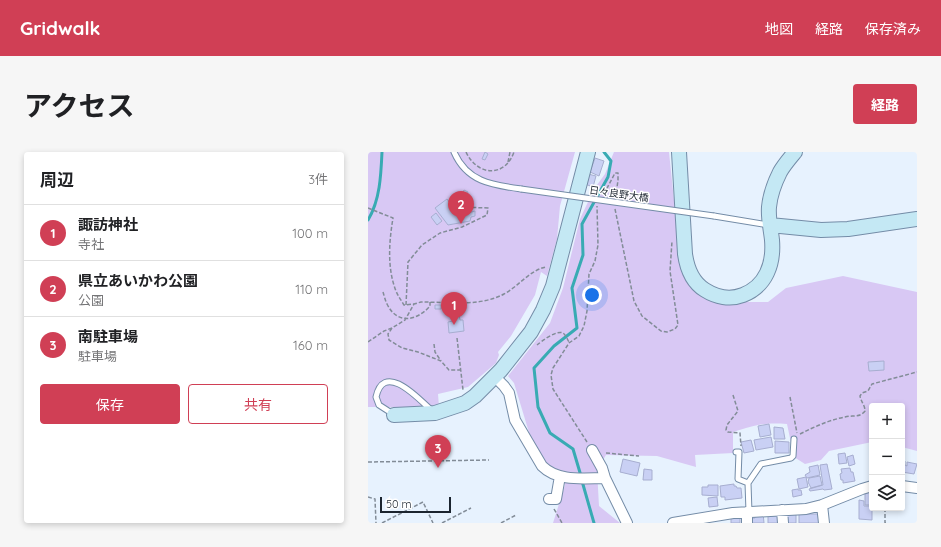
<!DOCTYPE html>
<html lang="ja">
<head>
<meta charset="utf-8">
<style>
	:root { --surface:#fff; --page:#f6f6f6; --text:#202124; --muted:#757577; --line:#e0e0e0; --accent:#d03f55 }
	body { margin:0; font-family:Quicksand,"Noto Sans JP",sans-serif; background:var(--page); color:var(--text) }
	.controls { position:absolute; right:12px; bottom:12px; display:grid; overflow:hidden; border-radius:4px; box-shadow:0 2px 6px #0003 }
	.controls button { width:36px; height:36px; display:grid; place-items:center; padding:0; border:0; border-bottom:1px solid var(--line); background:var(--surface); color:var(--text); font:20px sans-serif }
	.scale { position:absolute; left:12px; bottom:10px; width:71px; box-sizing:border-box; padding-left:4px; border:2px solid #1b242f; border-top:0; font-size:11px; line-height:14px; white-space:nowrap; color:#1b242f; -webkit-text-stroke:3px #fff; paint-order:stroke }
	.you { position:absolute; left:224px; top:143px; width:14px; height:14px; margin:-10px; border:3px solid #fff; border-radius:50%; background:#1a73e8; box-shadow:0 0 0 6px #1a73e833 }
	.badge { display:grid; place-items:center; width:26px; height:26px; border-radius:50%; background:var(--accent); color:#fff; font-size:13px; font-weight:700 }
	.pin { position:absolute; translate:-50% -33px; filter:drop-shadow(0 1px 2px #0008) }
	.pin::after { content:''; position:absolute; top:21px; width:14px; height:12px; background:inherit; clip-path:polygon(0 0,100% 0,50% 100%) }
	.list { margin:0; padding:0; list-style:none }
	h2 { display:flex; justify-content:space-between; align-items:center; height:52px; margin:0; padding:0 16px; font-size:17px }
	h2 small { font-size:13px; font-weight:400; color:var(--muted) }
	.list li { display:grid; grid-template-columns:26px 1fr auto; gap:12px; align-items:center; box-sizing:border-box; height:56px; padding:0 16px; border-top:1px solid var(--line) }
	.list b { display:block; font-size:15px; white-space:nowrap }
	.list p { margin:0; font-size:13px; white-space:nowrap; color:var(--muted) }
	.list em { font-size:13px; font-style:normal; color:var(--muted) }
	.actions { display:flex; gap:8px; padding:12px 16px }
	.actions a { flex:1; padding:9px 0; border:1px solid var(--accent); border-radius:4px; text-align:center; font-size:14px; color:var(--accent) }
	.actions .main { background:var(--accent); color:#fff }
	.icon { flex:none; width:22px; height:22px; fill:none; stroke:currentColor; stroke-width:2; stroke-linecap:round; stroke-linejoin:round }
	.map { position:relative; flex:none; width:549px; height:371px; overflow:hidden; border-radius:4px }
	header { display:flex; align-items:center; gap:24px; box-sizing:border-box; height:56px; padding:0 20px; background:var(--accent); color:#fff }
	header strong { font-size:19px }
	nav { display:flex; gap:22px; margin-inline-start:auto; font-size:14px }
	.intro { display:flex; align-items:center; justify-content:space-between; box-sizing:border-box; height:96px; padding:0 24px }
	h1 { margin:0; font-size:28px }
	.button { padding:10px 18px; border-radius:4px; background:var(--accent); color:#fff; font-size:14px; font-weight:700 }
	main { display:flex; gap:24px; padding:0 24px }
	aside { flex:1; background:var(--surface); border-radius:4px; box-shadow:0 2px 6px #0003 }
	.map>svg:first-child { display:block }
</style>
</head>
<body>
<header>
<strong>Gridwalk</strong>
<nav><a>地図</a><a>経路</a><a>保存済み</a></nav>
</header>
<div class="intro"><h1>アクセス</h1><a class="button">経路</a></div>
<main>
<aside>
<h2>周辺<small>3件</small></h2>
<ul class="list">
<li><span class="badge">1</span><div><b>諏訪神社</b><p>寺社</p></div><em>100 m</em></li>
<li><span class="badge">2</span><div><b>県立あいかわ公園</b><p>公園</p></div><em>110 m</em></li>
<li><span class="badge">3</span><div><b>南駐車場</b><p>駐車場</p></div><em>160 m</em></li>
</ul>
<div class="actions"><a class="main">保存</a><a>共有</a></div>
</aside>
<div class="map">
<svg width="549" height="371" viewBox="0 0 549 371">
	<rect width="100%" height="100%" fill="#e7f2fe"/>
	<!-- green -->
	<path fill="#d8c8f4" d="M0,0H207L192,54L189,87L179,124L173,120L167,143L143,184L130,200L131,203L128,211L100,235L70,242L71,255H0Z
		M246,0H301L311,97L317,120L330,142L348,150H400L418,136L475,124L549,140V299L534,295V254H504V290L461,299L453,308L437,312L426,305L419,272C396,270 387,273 365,280V301L327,303L328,315L289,304L238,303L229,318L231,354L252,371H185L197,333L192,318L181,316L163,287L146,231L140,224L182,171L195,136L212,67L226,37L237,22Z"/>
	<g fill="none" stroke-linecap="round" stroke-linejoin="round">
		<!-- stream -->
		<path stroke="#38abb3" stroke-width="3" d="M0,68C12,48 13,23 14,0
			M213,324L205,297L182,281L170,255L166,216L186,194L209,176L204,136L215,103L214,72L240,25L243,9L236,0
			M214,329L226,371"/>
	</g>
	<!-- building -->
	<path fill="#c9d0f4" stroke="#a7aed0" d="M117,0L120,2L117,8L114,7Z
		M227,6L236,9L231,24L222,20Z
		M220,22L228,24L225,35L217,32Z
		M96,38L100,40L96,48L92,46Z
		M79,47L88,59H100V61L107,59V64L103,65L102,69L80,73L67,56Z
		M68,61L74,69L69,73L63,65Z
		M67,153H73V157H67Z
		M91,163L92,168H95L96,179L81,181L80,170L85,169L84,164Z
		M516,209V218L501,219L500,210Z
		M401,272L403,283L392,285L390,274Z
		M406,275L415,276L417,287H406Z
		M403,285L405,295L388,298L386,288Z
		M383,288L386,299L376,301L373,290Z
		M407,289L421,290V301H407Z
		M477,301L479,311L471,312L470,302Z
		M485,303L487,312L481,314L479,305Z
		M255,307L272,311L269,324L252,320Z
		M534,309H537V313L539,314V310L549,312L546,322L534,320Z
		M459,312L464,337L456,338L455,337L442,339L441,337L455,333L452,313Z
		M450,313L452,323L439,326L437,323L442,320L441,315Z
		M482,316L483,320H485L487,329L475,331V328H473L472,322L474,321L473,317Z
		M276,317L284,318V328H275Z
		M452,324L454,333L443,336L440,330L441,326Z
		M438,325L440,335L431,337L429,327Z
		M366,332V334H368L369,336H373L374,346L357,348V345H353L352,334Z
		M340,333H350V344L334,343V335H340Z
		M430,337V338H433L434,343L425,345L424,338Z
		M497,339L503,340V350H504V353H497Z
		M349,345L350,354L341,355L340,346Z
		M491,348L496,349V354H504V368L491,367Z
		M395,361L396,371H384L383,366H387L386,362Z
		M418,361L428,362V371H419Z
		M410,362V371H400V363Z
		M431,362H450L451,371H431Z
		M363,364H372V371H363Z"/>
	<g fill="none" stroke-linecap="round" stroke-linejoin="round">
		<defs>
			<path id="lane" d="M86,0C99,30 124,33 153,37
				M346,64L401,73
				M25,262L11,253L8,245C16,209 50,246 63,258
				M368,300H371L370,327L380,331
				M381,360L380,331L393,312L423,306L425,304L426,287"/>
			<path id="street" d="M127,225L136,234L141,241L147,268L174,314C190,330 216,326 237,326
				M224,298L234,316L237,326L259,371
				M534,334L549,336
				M181,347H188L192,324
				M454,353L456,371
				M414,358L415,371
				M379,360V371
				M305,371L365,361L438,357L454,353L494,337L504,334"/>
			<path id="secondary" d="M311,0L317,102C319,116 324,130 337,138C348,145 362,148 375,143C398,134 406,112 404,88C403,78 400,66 401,55C402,44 407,30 412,20C416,13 422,6 427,0
				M402,73L453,78L480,77L549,67
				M26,263L67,261L97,251L107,244L133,218L163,180L175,158L185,134L220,0"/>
		</defs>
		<!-- lane casing -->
		<use href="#lane" stroke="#748ca7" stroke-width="7"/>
		<!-- street casing -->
		<use href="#street" stroke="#748ca7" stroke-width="12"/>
		<!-- secondary casing -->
		<use href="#secondary" stroke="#748ca7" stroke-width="16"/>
		<!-- path -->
		<path stroke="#828c97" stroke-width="1.5" stroke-dasharray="4 2" stroke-linecap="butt" d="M98,0C109,24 137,26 146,0
			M140,10L142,0
			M236,42L247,21H250V28L248,43
			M0,56L25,66C21,90 19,116 28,139C30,144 33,148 36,153L46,152L53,150C80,150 112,155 136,142C151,134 162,118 178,115
			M247,57L266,149L274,164L293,179L299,180L307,177L310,173L302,119L304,89
			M15,140C16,143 17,148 19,152C29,173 49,169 62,154V150
			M38,153L40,110L54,93L72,81L94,75L119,63L120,56L93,55V49
			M24,176L20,182L21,188L34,196L50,200L73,209L81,218H92
			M89,186L95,238
			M0,190L16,179L24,176L37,168L46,152
			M66,192L67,200L73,209
			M169,193C174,189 188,178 195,181C198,183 199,187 201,190
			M365,243L370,259L359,273L358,278L360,280L372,281L373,294
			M422,245L429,281
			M432,282C446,275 461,268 477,265C484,263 492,266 497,259C497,253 493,250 492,244L494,241L500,239L504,232L549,220
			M219,290L185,237L183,223L185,216L201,191L211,184L216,174L219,159L221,122L227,109L230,93L229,54
			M238,301L271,304
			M0,310L121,308
			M0,345L7,347L8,371
			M517,356V371H519
			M186,357L194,371
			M14,371L55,350L65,371
			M74,371L103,356
			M133,371L148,363"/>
		<!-- lane -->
		<use href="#lane" stroke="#fff" stroke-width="5"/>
		<!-- street -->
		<use href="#street" stroke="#fff" stroke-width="10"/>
		<!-- secondary -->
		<use href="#secondary" stroke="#c4e8f4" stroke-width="14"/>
		<defs>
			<path id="lane-bridge" d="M153,37L346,64"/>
		</defs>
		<!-- lane-bridge casing -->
		<use href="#lane-bridge" stroke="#748ca7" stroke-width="7" stroke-linecap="butt"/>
		<!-- lane-bridge -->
		<use href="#lane-bridge" stroke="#fff" stroke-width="5"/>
	</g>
	<g text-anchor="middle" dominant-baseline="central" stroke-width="3" stroke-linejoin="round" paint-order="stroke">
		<!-- street labels -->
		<g font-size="10" fill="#1b242f" stroke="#fff">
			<text transform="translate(251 42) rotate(8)">日々良野大橋</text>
		</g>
	</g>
</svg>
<div class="controls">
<button>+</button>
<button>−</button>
<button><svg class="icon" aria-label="layers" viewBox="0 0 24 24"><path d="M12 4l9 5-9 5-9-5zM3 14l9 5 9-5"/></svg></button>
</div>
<div class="scale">50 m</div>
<div class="you"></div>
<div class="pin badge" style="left:86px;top:173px">1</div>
<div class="pin badge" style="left:93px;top:72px">2</div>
<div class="pin badge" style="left:70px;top:316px">3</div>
</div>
</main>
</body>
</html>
